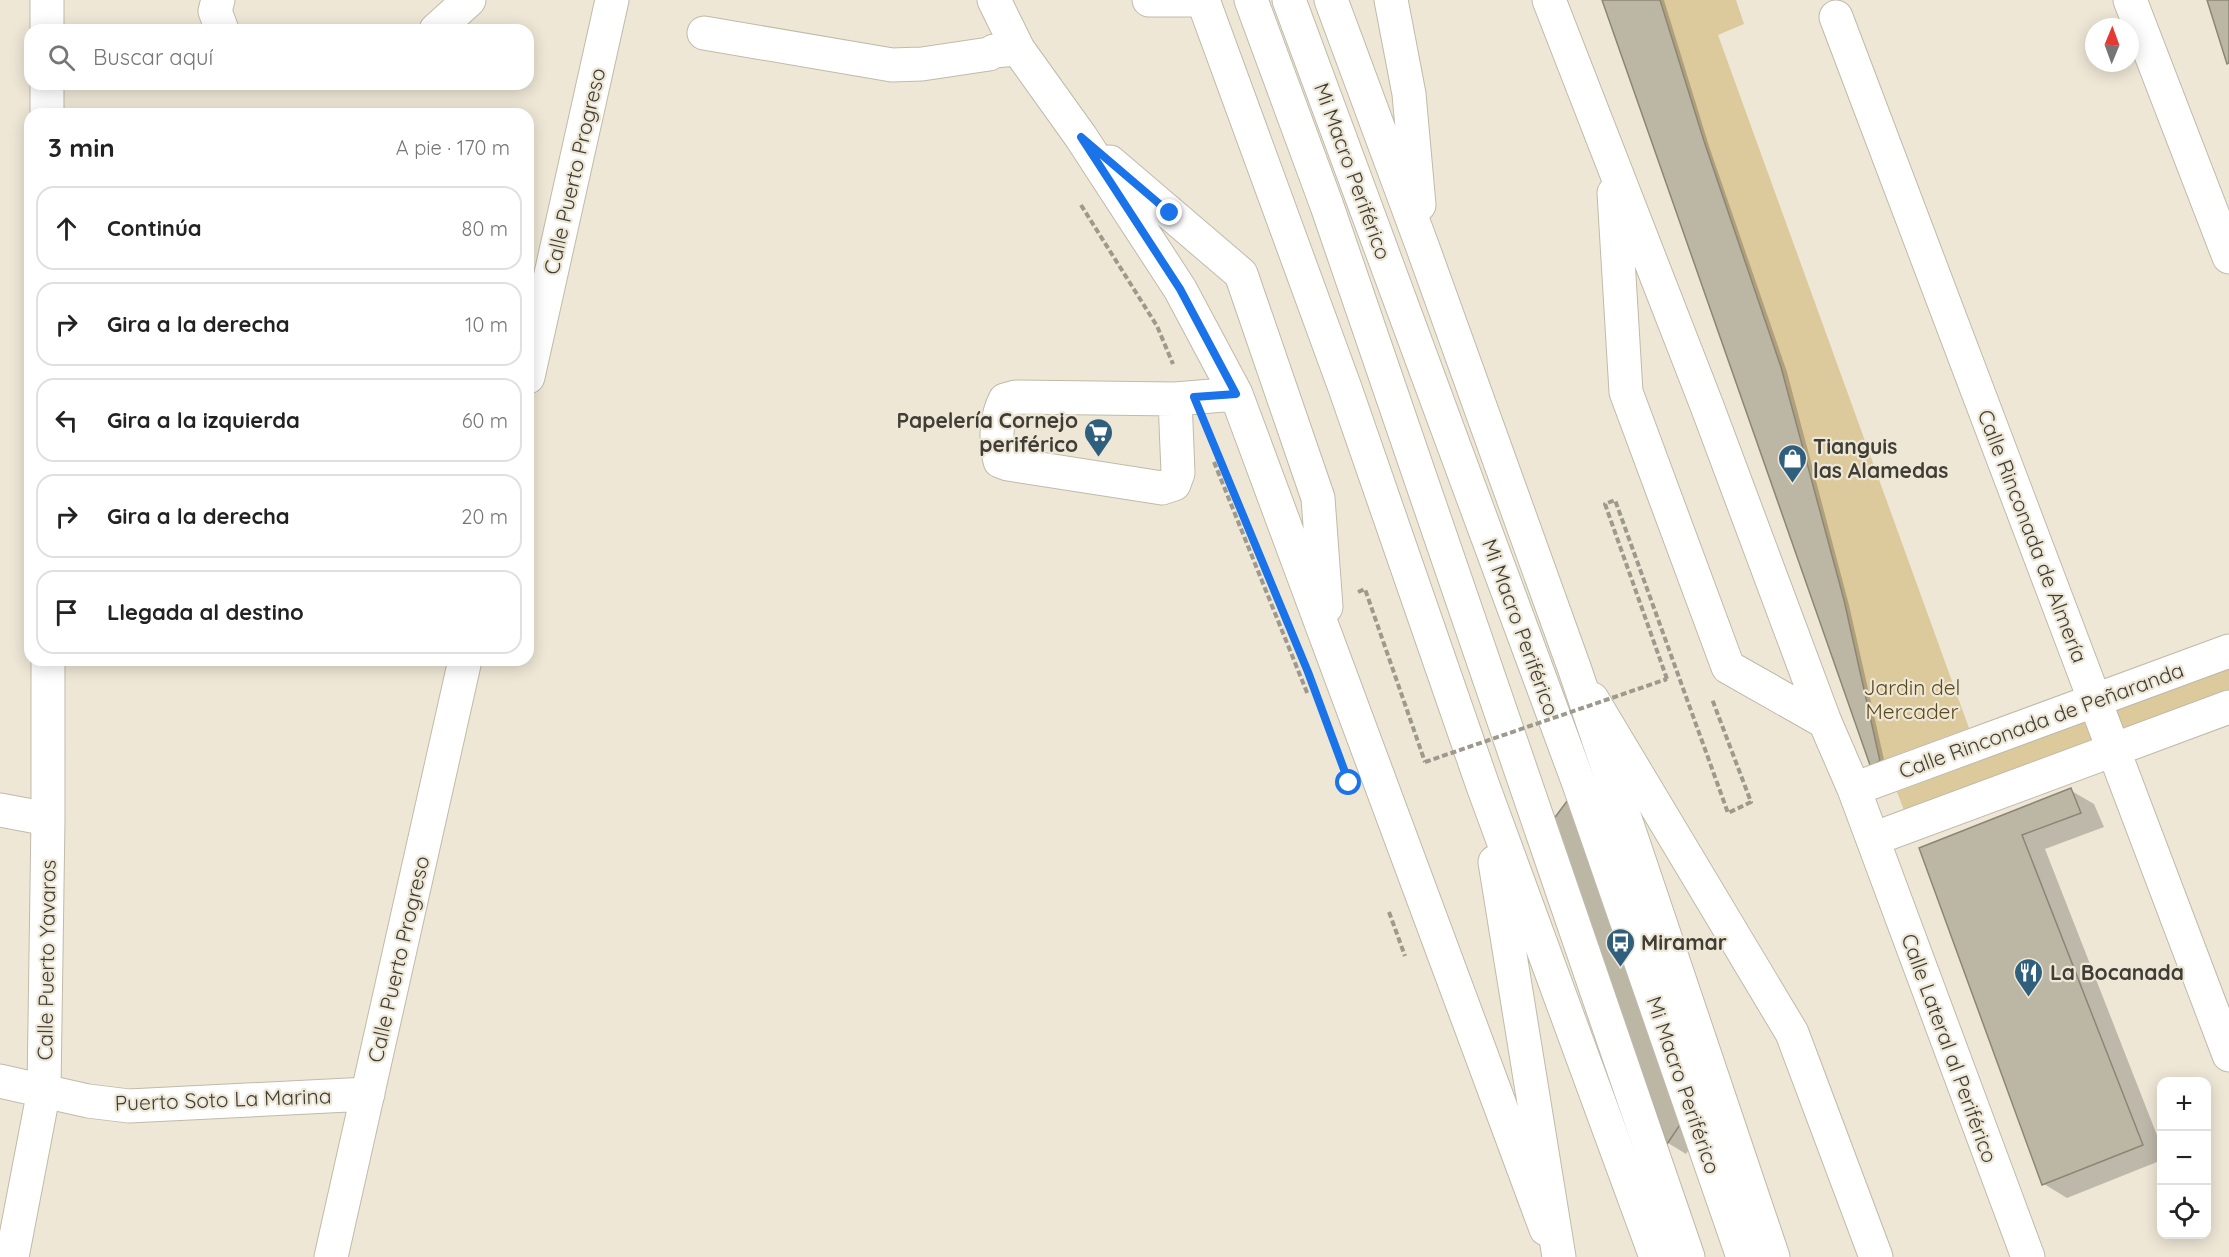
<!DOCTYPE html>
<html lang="es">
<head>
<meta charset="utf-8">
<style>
	:root { --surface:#fff; --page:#f2f2f2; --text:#222; --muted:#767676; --line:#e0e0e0 }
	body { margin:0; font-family:Quicksand,sans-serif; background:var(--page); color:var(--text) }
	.controls { position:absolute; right:18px; bottom:18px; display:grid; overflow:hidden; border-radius:12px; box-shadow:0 3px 15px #0003 }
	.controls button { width:54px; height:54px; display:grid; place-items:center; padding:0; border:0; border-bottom:2px solid var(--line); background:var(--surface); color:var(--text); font:30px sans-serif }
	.compass { position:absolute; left:2085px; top:18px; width:54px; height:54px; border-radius:50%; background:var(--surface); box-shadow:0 3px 15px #0003; rotate:1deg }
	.stop { position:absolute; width:18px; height:18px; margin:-14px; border:4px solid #1a73e8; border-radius:50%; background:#fff }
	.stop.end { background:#1a73e8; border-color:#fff; box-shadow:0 2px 6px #0008 }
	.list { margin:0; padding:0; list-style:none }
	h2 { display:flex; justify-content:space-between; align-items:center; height:78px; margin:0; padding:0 24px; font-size:26px }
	h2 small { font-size:20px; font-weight:400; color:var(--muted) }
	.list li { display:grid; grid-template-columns:39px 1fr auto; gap:18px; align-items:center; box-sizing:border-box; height:84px; margin:0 12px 12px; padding:0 12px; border:2px solid var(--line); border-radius:18px }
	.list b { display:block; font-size:22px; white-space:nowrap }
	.list em { font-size:20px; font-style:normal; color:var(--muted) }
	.icon { flex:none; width:33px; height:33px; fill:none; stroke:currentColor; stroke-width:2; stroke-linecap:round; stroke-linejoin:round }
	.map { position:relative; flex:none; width:2229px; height:1257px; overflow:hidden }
	.search { position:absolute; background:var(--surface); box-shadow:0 3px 15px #0003; left:24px; top:24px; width:510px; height:66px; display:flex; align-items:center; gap:15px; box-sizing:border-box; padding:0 21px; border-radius:18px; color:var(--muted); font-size:22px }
	.panel { position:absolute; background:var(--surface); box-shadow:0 3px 15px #0003; left:24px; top:108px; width:510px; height:558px; border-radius:18px }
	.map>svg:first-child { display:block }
</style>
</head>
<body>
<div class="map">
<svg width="2229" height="1257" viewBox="0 0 2229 1257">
	<rect width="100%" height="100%" fill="#eee7d6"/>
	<!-- green -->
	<path fill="#dcca9c" d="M1660,0H1736L1744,24L1718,35L1969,728L1880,761L1844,600L1781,367L1704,141Z
		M2229,665V697L2121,739L2110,710Z
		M2085,721L2095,747L1907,818L1897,792Z"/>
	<!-- shadow -->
	<path fill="#0003" d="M1603,0H1664L1709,146L1787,372L1849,605L1885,764L1877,767L1871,764Z
		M2070,790L2094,804L2104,827L2045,849L2162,1148V1160L2067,1198L2044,1184L1921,849Z
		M1555,821L1704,1127L1686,1154L1668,1143Z"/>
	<!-- building -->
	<path fill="#bcb6a5" stroke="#8c8676" stroke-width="1.5" d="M1602,0H1660L1704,141L1781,367L1844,600L1880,761L1872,765H1870Z
		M2207,0H2229V63L2227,64Z
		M2071,788L2081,813L2022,835L2143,1145L2042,1185L1919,848Z
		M1573,793L1686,1116L1667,1144L1553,820Z"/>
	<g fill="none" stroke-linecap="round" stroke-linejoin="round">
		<defs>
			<path id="minor" d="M47,0V30
				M218,0L215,11L222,30
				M994,0L1018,49L1081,137L1180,289L1236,394L1546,1229
				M1251,0L1327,206L1688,1257
				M1289,0L1579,784L1743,1257
				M1549,0L1707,406L1825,722L1854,789L2028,1257
				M2130,0L2229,257
				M1836,17L2229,1055
				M436,30L469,0
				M704,33L892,65L922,64L989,54L994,51L1018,49
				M47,84V114
				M1110,162L1241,274L1318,498L1326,607
				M1614,193L1626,392L1728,667L1825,722
				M528,377L612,0
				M1175,399L1178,473L1174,484L1162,488L1008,464L1000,461C995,442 996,417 1005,400L1016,397L1175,399L1236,394
				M1854,789L2229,651
				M0,810L48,819
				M1873,839L2229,707
				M0,1081L88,1101L129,1106L368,1094
				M12,1257L44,1090L48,819V660
				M331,1257L465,660"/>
			<path id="major" d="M1592,699L1792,1033L1876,1257"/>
			<path id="highway" d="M1149,0H1194
				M1203,0L1345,388L1483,786L1656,1257
				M1331,0L1423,248L1575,670L1773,1257
				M1391,0L1409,94L1419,205
				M1495,862L1559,1257"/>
		</defs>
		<!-- minor casing -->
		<use href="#minor" stroke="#c0baaa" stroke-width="35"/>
		<!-- major casing -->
		<use href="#major" stroke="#c0baaa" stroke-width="35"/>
		<!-- highway casing -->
		<use href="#highway" stroke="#c0baaa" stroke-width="35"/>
		<!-- path -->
		<path stroke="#9e998d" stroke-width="4" stroke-dasharray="6 3" stroke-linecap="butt" d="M1081,205L1157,326L1173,364
			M1213,443L1228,480
			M1214,462L1308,695
			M1358,592L1365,589L1425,762
			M1667,679L1605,504L1615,500L1728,813L1751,802L1712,699
			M1389,912L1405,956"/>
		<!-- minor -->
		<use href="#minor" stroke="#fff" stroke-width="33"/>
		<!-- major -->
		<use href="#major" stroke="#fff" stroke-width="33"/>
		<!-- highway -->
		<use href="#highway" stroke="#fff" stroke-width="33"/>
		<!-- path-bridge -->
		<path stroke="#9e998d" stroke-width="4" stroke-dasharray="6 3" stroke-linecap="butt" d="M1425,762L1667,679"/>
	</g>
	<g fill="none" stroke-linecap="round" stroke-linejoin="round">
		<!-- route -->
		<path stroke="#1a73e8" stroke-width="8" d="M1170,213L1081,137L1180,289L1236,394L1194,397L1308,672L1349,783"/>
	</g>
	<!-- icons -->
	<defs>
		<symbol id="supermarket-pin" viewBox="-11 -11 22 30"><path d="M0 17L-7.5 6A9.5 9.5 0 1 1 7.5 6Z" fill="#305f7e" stroke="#eee7d6"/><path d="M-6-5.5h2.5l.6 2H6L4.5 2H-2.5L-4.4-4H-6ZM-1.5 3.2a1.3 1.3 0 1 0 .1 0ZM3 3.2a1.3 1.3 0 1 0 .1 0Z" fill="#fff"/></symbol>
		<symbol id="shop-pin" viewBox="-11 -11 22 30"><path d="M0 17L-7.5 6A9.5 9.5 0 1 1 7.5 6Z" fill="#305f7e" stroke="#eee7d6"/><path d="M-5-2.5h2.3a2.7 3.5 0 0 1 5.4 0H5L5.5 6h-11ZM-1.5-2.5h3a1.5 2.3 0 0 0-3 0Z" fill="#fff"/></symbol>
		<symbol id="bus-pin" viewBox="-11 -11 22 30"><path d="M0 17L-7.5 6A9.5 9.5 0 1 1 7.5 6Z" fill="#305f7e" stroke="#eee7d6"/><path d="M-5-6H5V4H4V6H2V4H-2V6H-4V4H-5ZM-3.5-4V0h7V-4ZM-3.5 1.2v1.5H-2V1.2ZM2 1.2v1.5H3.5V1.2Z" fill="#fff"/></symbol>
		<symbol id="restaurant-pin" viewBox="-11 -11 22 30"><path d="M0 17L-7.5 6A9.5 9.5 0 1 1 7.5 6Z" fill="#305f7e" stroke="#eee7d6"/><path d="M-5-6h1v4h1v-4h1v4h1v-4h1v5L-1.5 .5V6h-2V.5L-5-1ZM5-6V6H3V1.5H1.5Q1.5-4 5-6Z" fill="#fff"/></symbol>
	</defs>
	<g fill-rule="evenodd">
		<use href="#supermarket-pin" x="1082" y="416" width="33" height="45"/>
		<use href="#shop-pin" x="1776" y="442" width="33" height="45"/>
		<use href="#bus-pin" x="1604" y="926" width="33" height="45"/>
		<use href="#restaurant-pin" x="2012" y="956" width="33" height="45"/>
	</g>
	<g text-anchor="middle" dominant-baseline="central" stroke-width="4.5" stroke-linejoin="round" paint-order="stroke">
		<!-- street labels -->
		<g font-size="21" fill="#3f3d36" stroke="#eee7d6">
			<text transform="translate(574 171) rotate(-77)">Calle Puerto Progreso</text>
			<text transform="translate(1353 171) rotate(70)">Mi Macro Periférico</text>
			<text transform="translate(2033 536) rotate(69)">Calle Rinconada de Almería</text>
			<text transform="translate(1521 627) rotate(70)">Mi Macro Periférico</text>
			<text transform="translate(2041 720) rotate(-20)">Calle Rinconada de Peñaranda</text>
			<text transform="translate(398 959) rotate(-77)">Calle Puerto Progreso</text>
			<text transform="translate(46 960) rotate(-89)">Calle Puerto Yavaros</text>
			<text transform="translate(1950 1048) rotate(70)">Calle Lateral al Periférico</text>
			<text transform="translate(1684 1085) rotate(71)">Mi Macro Periférico</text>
			<text transform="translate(223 1099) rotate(-2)">Puerto Soto La Marina</text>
		</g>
		<!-- poi labels -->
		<g font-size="21" font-weight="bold" fill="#3f3d36" stroke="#eee7d6" text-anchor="start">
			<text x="1078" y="420" text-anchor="end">Papelería Cornejo<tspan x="1078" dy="24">periférico</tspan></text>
			<text x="1813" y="446">Tianguis<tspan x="1813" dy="24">las Alamedas</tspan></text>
			<text x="1641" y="942">Miramar</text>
			<text x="2050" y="972">La Bocanada</text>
		</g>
		<!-- park labels -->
		<g font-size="21" fill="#59491d" stroke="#eee7d6">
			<text x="1912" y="687">Jardin del<tspan x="1912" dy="24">Mercader</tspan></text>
		</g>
	</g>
</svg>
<div class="controls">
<button>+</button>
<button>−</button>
<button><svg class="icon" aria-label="locate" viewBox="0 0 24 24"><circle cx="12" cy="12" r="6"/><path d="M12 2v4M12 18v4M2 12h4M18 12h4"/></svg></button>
</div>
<svg class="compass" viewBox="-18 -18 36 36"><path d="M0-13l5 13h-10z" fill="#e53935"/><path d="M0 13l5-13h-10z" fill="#767676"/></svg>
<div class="stop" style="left:1349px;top:783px"></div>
<div class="stop end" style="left:1170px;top:213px"></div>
<div class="search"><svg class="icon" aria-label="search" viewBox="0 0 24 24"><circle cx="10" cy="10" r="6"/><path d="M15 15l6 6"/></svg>Buscar aquí</div>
<section class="panel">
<h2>3 min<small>A pie · 170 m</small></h2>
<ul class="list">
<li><svg class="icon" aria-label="ahead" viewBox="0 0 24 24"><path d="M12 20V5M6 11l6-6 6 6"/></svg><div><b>Continúa</b></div><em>80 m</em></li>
<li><svg class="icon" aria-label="right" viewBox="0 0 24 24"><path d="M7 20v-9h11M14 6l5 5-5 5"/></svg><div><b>Gira a la derecha</b></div><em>10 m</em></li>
<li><svg class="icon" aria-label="left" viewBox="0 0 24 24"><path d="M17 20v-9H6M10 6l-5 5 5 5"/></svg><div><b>Gira a la izquierda</b></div><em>60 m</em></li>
<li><svg class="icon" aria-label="right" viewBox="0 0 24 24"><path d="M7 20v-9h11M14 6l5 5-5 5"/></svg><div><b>Gira a la derecha</b></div><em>20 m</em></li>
<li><svg class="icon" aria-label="arrive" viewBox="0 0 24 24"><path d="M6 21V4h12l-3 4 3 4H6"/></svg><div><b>Llegada al destino</b></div></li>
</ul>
</section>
</div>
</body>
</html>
